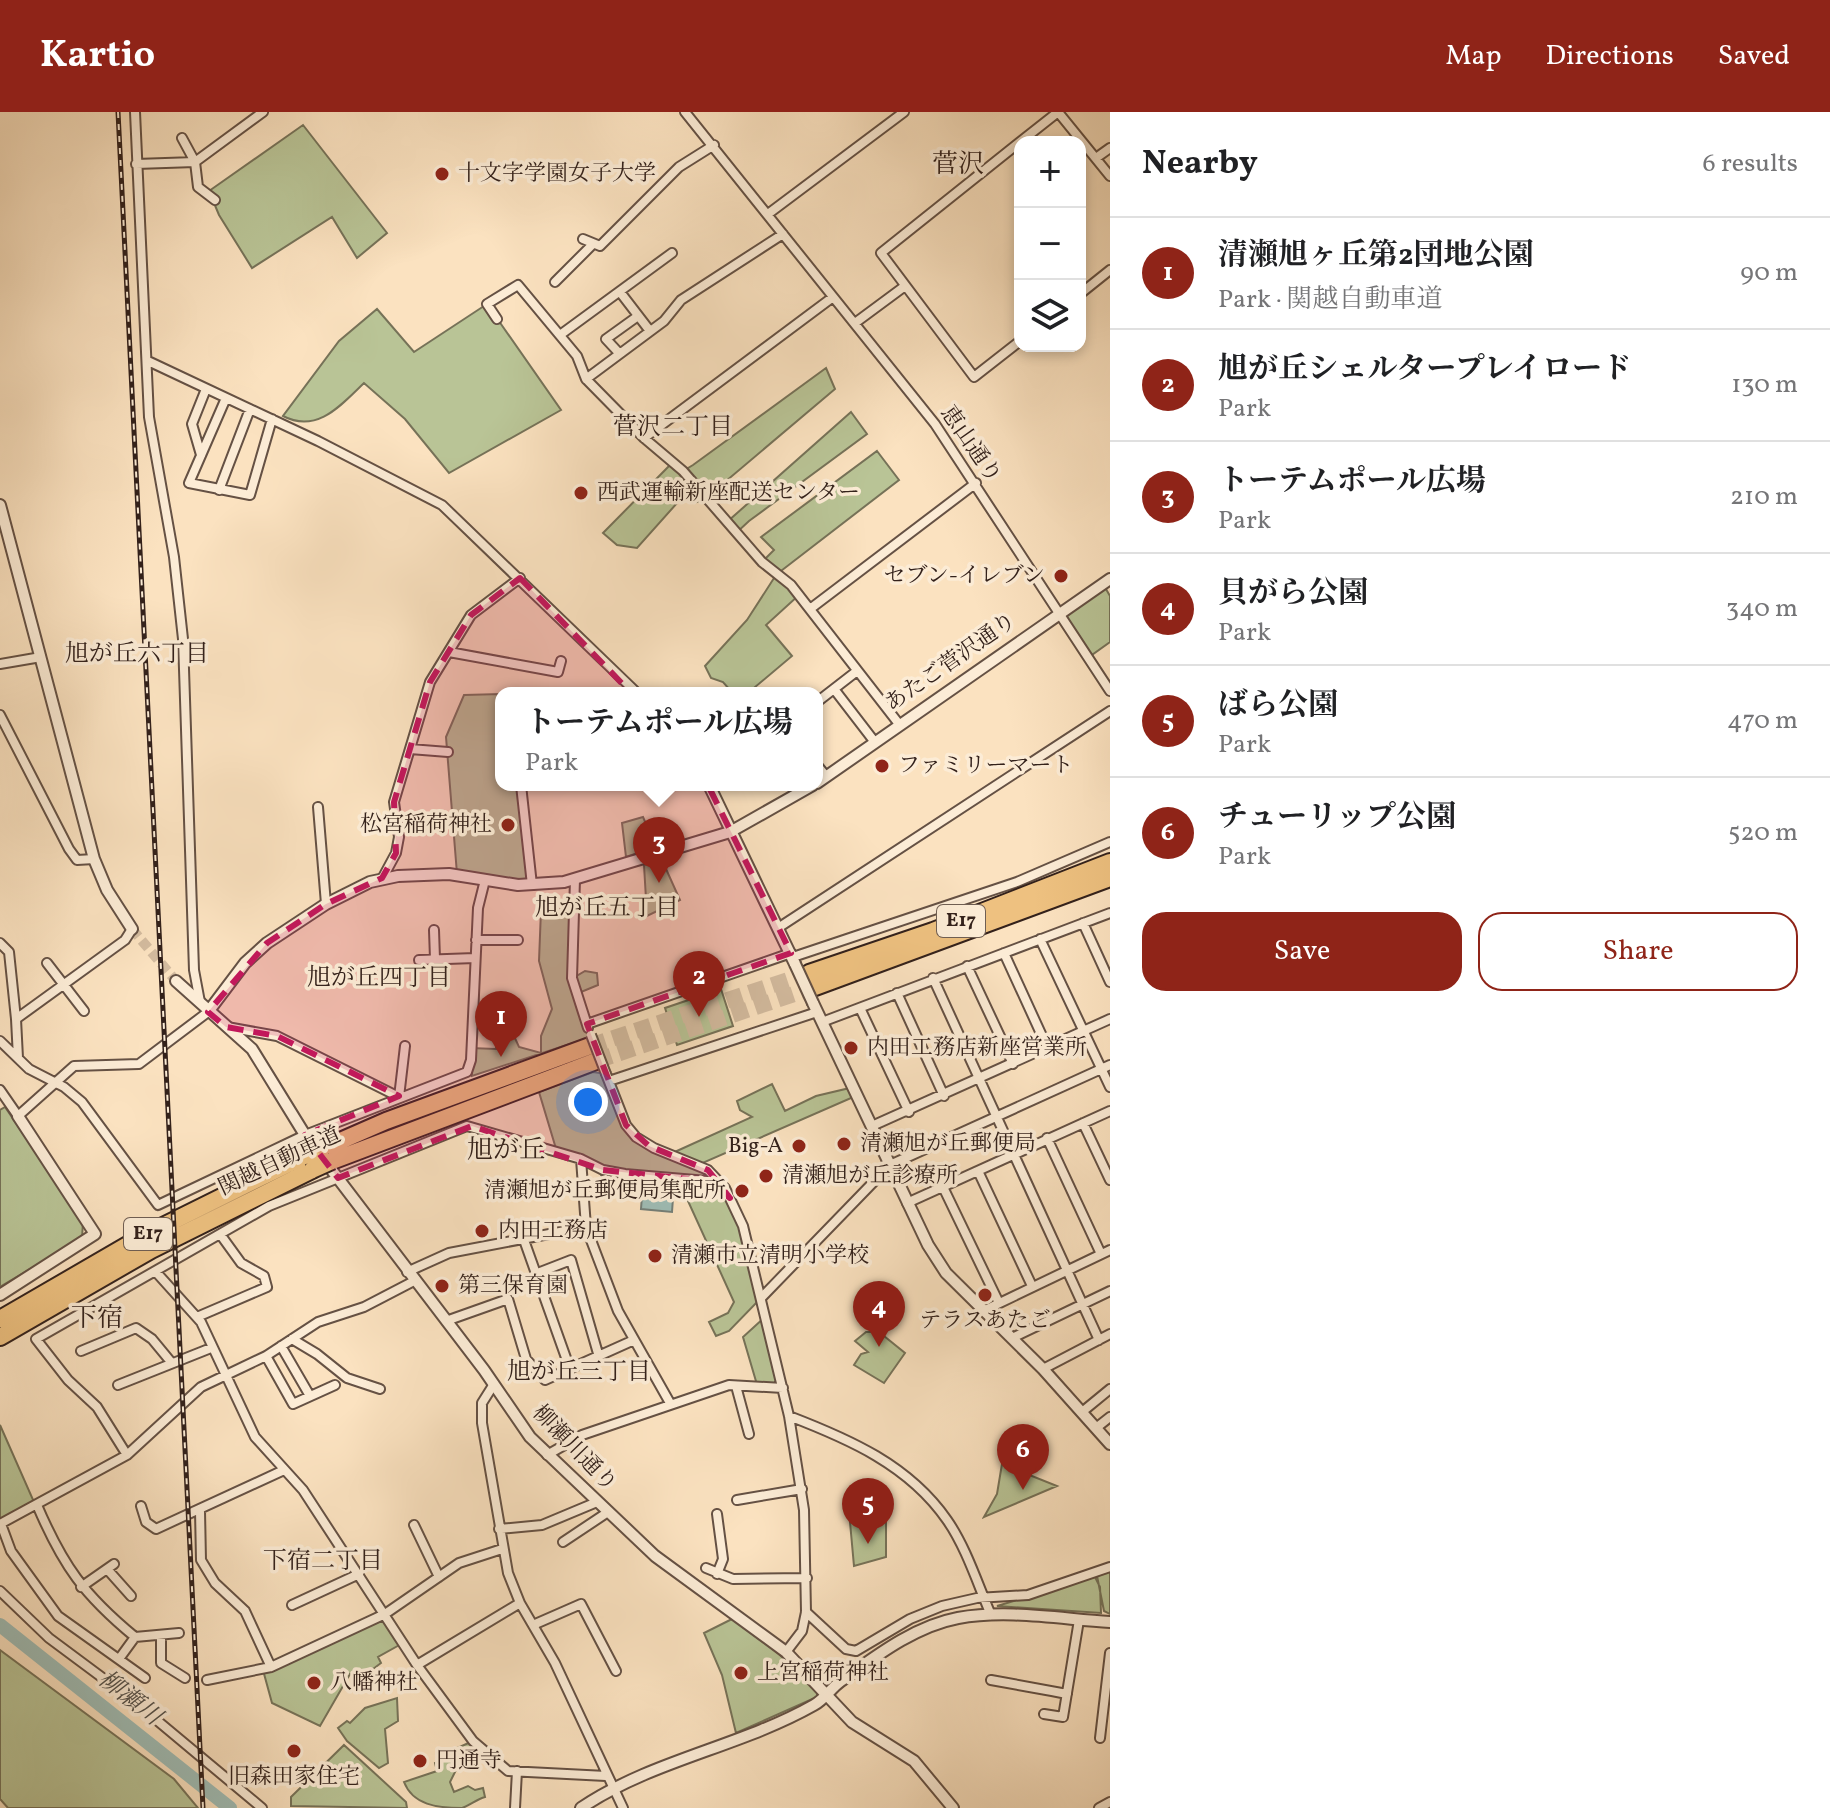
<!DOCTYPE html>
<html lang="en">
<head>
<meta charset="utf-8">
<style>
	:root { --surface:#fff; --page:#f2f2f2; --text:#202124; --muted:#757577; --line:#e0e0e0; --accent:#8f2418 }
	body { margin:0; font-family:Vollkorn,"Noto Serif JP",serif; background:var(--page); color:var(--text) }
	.controls { position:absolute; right:24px; top:24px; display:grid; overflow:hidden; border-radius:16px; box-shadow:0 4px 12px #0003 }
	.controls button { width:72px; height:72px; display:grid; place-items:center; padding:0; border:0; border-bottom:2px solid var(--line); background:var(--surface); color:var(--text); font:40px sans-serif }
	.you { position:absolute; left:588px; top:990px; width:28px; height:28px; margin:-20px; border:6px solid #fff; border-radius:50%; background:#1a73e8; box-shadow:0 0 0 12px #1a73e833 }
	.badge { display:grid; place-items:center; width:52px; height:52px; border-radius:50%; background:var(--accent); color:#fff; font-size:26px; font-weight:700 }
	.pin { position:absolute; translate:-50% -66px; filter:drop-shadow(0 2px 4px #0008) }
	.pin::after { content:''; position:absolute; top:42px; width:28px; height:24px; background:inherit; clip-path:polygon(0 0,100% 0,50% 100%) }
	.popup { position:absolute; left:495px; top:575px; width:328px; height:104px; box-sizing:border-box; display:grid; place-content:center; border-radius:16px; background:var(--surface); filter:drop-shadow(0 2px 6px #0005); font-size:26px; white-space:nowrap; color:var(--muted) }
	.popup b { font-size:30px; color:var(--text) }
	.popup::after { content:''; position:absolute; left:50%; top:100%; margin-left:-16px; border:16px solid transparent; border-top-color:var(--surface) }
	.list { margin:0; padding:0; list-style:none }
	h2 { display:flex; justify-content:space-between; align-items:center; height:104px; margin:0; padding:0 32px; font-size:34px }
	h2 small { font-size:26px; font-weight:400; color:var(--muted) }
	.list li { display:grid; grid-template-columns:52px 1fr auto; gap:24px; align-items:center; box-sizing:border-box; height:112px; padding:0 32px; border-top:2px solid var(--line) }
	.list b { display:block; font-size:30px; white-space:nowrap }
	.list p { margin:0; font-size:26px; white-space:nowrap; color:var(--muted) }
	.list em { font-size:26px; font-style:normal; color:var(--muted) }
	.actions { display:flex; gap:16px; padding:24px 32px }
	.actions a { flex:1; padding:18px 0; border:2px solid var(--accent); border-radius:24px; text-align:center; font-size:28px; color:var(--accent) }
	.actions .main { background:var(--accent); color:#fff }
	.icon { flex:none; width:44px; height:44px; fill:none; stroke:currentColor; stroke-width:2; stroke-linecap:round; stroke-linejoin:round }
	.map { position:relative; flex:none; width:1110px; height:1696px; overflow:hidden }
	header { display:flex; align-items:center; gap:48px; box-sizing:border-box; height:112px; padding:0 40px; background:var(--accent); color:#fff }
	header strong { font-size:38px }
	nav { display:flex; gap:44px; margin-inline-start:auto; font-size:28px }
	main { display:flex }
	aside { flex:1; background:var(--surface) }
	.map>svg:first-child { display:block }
</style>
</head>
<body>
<header>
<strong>Kartio</strong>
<nav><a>Map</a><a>Directions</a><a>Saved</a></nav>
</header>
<main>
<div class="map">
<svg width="1110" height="1696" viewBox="0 0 1110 1696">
	<rect width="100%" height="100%" fill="#fbe2c0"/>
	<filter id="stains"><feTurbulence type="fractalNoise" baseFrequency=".0025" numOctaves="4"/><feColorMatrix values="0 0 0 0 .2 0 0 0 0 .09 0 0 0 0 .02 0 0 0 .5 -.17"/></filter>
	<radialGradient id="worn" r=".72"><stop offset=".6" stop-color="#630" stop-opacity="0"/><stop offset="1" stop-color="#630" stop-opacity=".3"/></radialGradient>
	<!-- green -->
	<path fill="#b9c496" stroke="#767258" stroke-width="2" d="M303,13L387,121L357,146L332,105L252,156L219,103L209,79Z
		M487,192L561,298L449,361L405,307L364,271C341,293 317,322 283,304L339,229L377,197L414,240Z
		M826,256L835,277L706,386L697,390L686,381L637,436L617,433L603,421L673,350L683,359L693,353Z
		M851,300L867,322L749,409L735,422L727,410Z
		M877,339L899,368L777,462L799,483L766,513L792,544L748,581L730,578L723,570L711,566L705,554L747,508L776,463L762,450L774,438L761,425Z
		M1103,472L1110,484V530L1089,545L1060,500Z
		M501,582V673H521L532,773L457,762L446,625L464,583Z
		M643,705L656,735L626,745L622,711Z
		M662,748L680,788L647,804L644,753Z
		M573,797V866L585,859L597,861L598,873L576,882L591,923L588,926L472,964L471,936L496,937L497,923L514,924L519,935L541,941V924L552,897L539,849L541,798Z
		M721,877L733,914L677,933L665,896Z
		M593,960L606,962L626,1013L668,1043L752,1005L740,998L737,989L772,972L785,999L816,984L854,975L858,983L700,1052L730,1086L762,1185L729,1219L716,1224L709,1210L728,1201L734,1190L683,1078L608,1073L601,1063L603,1059L557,1040L539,980Z
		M5,995L83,1110L82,1126L0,1175V998Z
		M766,1204L783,1276H758L743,1225Z
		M866,1220H879L905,1241L884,1271L854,1253L861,1242L868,1240L855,1229Z
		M0,1313L34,1390L0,1407Z
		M1002,1352L1057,1374L984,1405L997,1382Z
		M850,1410H886V1445L854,1454Z
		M1110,1459V1502L1104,1499L1097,1464Z
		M1095,1465L1100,1475L1101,1501L997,1494Z
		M385,1502L403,1531L378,1545L381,1551L361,1566L350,1562L320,1614L272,1591L263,1558Z
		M732,1507L778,1541L817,1579V1585L736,1621L722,1563L704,1521Z
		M0,1538L174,1667L198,1696H8L0,1687Z
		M397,1586L398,1609L385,1617L388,1651L379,1656L347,1629L338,1616L347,1609L350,1611L365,1596Z
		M473,1629L484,1640L460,1650L450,1670L454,1680L468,1674L475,1678L483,1676L485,1685C477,1687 469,1694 462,1696C437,1696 413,1693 404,1670L437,1659L435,1651L440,1648L439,1644Z
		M344,1633L406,1690L407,1696L291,1694V1685Z"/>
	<!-- water -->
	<path fill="#9fbdb6" stroke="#747f78" stroke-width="2" d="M642,1083L673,1086L672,1100L641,1097Z"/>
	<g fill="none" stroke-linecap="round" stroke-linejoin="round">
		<!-- river -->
		<path stroke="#9fbdb6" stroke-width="14" d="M0,1513L230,1696"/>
		<!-- tertiary-tunnel -->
		<path stroke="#d3bb9f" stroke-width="10" stroke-dasharray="10 5" stroke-linecap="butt" d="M132,817L176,869"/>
		<!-- motorway-tunnel -->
		<path stroke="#d3bb9f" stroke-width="16" stroke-dasharray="16 8" stroke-linecap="butt" d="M590,934L809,861
			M596,949L815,875"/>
		<defs>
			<path id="minor" d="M135,0L149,305L174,445L183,527L194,858L200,890
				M685,0L935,312L1110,579
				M182,26L195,50L198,75L215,88
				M1020,30L881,141L974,265L1020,229
				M1020,30L1058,0L1110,64
				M1096,46L1110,36
				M136,52L195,50L263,0
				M768,102L904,0
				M783,122L681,188L664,209L586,267L644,326L683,359L762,450L791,473L899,612
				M583,127L600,134L679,55L714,33
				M555,170L591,134
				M620,180L650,219
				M1080,182L1110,158
				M497,207L487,192L518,173L577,244L586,267
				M855,211L905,174
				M560,223L672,141
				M619,241L606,227L638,204
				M148,249L318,329L442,393L637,581
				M226,286L189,371L250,383L272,307
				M644,326L833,185
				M201,343L192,312L206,277
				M219,378L250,297
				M810,497L976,371
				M449,540L558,560L561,549
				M0,552L41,545
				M834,577L874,629
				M817,590L857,559
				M0,603L69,737L77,748L94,747
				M410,637L448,640
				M817,653L826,664
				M521,673L532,773
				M318,695L326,792
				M382,767L396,741L399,725L394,690L430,570L471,503L520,466
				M575,767L572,866L588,916
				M1083,811L1110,870
				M778,816L1110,599
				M434,818L435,847
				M1040,827L1110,975
				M476,828H518
				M0,831L9,840L16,907
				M1004,841L1048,937
				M793,845L1017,770L1110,730
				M419,848L475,846
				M47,851L84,899
				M967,854L1013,952
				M933,866L1099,1228
				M897,881L944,984
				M860,896L909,1000
				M822,910L1110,801
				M587,912L791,841
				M227,915L277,924L399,985L405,934
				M0,929L29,957L64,975L82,990L158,1093L305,1023L467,960L471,948L478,796L485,768
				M18,946L16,907L125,828L132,817
				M606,962L626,1013L636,1025L654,1036L708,1058L725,1076L743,1114L789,1304L804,1398L806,1500L802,1519L786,1540
				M609,969L817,900
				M0,978L18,1004L74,954L139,952L208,900
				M1083,1011L1110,1068
				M872,1014L1110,907
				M1047,1026L1101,1142
				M581,1047L603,1058L625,1062L707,1069L728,1084
				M978,1059L1032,1174
				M943,1075L999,1191
				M907,1091L1110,999
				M524,1128L570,1257
				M156,1160L201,1210L255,1325L303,1378L417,1553L473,1629L508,1659L606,1664
				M407,1160L449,1141L586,1115
				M535,1162L571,1148L599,1245
				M762,1185L890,1053L1110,953
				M983,1199L1110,1138
				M197,1205L267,1175L264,1164L241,1151L220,1122
				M446,1209L508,1187L526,1247L545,1268L634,1228
				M1012,1226L1110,1179
				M292,1227L317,1242L347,1266L380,1277
				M281,1234L310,1284
				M81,1239L136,1216L152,1227L171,1250
				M266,1244L293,1292L335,1273
				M1043,1257L1110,1222
				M494,1272L482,1291V1311L508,1461L520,1491L555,1551L623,1696
				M118,1273L211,1236
				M736,1274L749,1322
				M1082,1300L1110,1277
				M789,1304C849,1327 909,1353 947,1408C966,1435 978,1473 991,1503
				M1096,1316L1110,1305
				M127,1343L97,1295L68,1268L36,1227L269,1094L467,1014L581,1047L586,1115L618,1199L670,1291
				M547,1343L582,1323L729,1273L783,1276
				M737,1388L802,1377
				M37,1393C63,1454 84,1483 135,1525L179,1521
				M141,1394L146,1410L156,1417L284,1358
				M200,1399L201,1448L215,1471L245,1499L271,1555L207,1568
				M0,1412L127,1343L201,1275L266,1244L318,1210L364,1195L414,1169
				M1,1412L11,1439L58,1504L145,1566
				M414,1413L439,1465
				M499,1417L542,1413L597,1390
				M563,1430L608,1400
				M706,1456L733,1467L807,1466
				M107,1457L131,1484
				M717,1462L723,1447L717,1402
				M81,1475L114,1452
				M0,1479L49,1526L135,1590L262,1696
				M292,1493L359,1462
				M806,1500L846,1537L856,1539L910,1507L942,1494L977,1486L1028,1483L1110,1455
				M533,1513L581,1492L616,1559
				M161,1523V1551L185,1566
				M119,1547L135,1525
				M417,1553L520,1491
				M271,1555L385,1502L459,1451L502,1437
				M991,1568C1014,1572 1041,1577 1067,1582
				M1044,1602L1063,1605L1079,1508
				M1100,1626L1110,1541
				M515,1696L517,1659
				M1099,1696L1110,1690"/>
			<path id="tertiary" d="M0,393L94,747L107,778L132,817
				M817,671L1110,467
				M709,673L795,852
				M176,869L252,937L305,1023L484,1258L530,1325L655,1444L786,1540L852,1610L914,1649L953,1696
				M813,891L928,1133L946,1161L1043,1257L1110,1332
				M208,900L245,851L267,831L326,792L370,770L398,764L449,762L518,773L564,770L730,720L813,673
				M0,1183L95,1122L18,1004
				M581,1696C652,1648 740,1635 814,1593C825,1587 831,1576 841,1569C876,1544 915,1514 958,1506C1007,1497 1061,1507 1110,1510"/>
			<path id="motorway" d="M809,861L933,819L1110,750
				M815,875L1110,766
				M322,1037L386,1009L590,934
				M332,1049L596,949
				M0,1207L145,1123L302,1045
				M0,1225L151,1138L312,1058"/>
		</defs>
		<!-- minor casing -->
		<use href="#minor" stroke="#655144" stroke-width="12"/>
		<!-- tertiary casing -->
		<use href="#tertiary" stroke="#655144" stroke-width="14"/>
		<!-- motorway casing -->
		<use href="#motorway" stroke="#33211b" stroke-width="20"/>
		<!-- minor -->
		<use href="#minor" stroke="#fcecd6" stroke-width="8"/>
		<!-- tertiary -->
		<use href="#tertiary" stroke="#fcecd6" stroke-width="10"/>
		<!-- motorway -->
		<use href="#motorway" stroke="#eec180" stroke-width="16"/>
		<defs>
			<path id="rail" d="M118,0L203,1696"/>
		</defs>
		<!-- rail casing -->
		<use href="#rail" stroke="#33211b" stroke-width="5"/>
		<!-- rail -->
		<use href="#rail" stroke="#fcecd6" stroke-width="2" stroke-dasharray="6" stroke-linecap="butt"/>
		<defs>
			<path id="minor-bridge" d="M591,923L606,962"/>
			<path id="tertiary-bridge" d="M795,852L813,891"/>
			<path id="motorway-bridge" d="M302,1045L322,1037
				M312,1058L332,1049"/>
		</defs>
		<!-- minor-bridge casing -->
		<use href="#minor-bridge" stroke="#655144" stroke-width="12" stroke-linecap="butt"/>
		<!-- tertiary-bridge casing -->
		<use href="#tertiary-bridge" stroke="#655144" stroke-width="14" stroke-linecap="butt"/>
		<!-- motorway-bridge casing -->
		<use href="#motorway-bridge" stroke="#33211b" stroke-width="20" stroke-linecap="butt"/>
		<!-- minor-bridge -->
		<use href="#minor-bridge" stroke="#fcecd6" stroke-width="8"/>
		<!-- tertiary-bridge -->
		<use href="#tertiary-bridge" stroke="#fcecd6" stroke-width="10"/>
		<!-- motorway-bridge -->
		<use href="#motorway-bridge" stroke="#eec180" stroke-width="16"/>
	</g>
	<!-- marked area -->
	<path fill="#c2185b" fill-opacity="0.2" stroke="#c2185b" stroke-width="6" stroke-dasharray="16 10" stroke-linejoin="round" d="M520,466L695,647L791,841L587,912L626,1013L649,1034L708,1058L730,1086L707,1069L603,1058L472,1014L338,1066L305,1023L399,984L277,924L226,915L208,900L267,831L326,792L382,766L396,741L394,690L430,570L471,503Z"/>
	<!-- markers -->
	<g fill="#8f2418" stroke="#fcecd6" stroke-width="3">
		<circle cx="442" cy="62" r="8"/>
		<circle cx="581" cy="381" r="8"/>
		<circle cx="1061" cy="464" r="8"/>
		<circle cx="882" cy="654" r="8"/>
		<circle cx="508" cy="713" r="8"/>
		<circle cx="851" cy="936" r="8"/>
		<circle cx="844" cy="1032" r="8"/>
		<circle cx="799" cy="1034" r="8"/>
		<circle cx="766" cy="1064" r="8"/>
		<circle cx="742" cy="1079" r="8"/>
		<circle cx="482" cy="1119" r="8"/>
		<circle cx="655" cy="1144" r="8"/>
		<circle cx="442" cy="1174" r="8"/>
		<circle cx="985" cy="1183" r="8"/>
		<circle cx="741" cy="1561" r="8"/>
		<circle cx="314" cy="1571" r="8"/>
		<circle cx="294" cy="1639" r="8"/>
		<circle cx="420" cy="1649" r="8"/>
	</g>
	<g text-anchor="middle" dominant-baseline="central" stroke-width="7" stroke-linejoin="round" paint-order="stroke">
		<!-- shield labels -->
		<g fill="#fcecd6" stroke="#6f5e53" stroke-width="2">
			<rect x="937" y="793" width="48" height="32" rx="6"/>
			<rect x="124" y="1106" width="48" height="32" rx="6"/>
		</g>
		<g font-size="20" font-weight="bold" fill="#33211b">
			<text x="961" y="809">E17</text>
			<text x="148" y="1122">E17</text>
		</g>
		<!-- poi labels -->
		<g font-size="22" fill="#33211b" stroke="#fcecd6" text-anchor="start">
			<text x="458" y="62">十文字学園女子大学</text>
			<text x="597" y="381">西武運輸新座配送センター</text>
			<text x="1045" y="464" text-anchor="end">セブン-イレブン</text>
			<text x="898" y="654">ファミリーマート</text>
			<text x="492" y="713" text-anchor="end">松宮稲荷神社</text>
			<text x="867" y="936">内田工務店新座営業所</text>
			<text x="860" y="1032">清瀬旭が丘郵便局</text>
			<text x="783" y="1034" text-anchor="end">Big-A</text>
			<text x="782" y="1064">清瀬旭が丘診療所</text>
			<text x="726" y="1079" text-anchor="end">清瀬旭が丘郵便局集配所</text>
			<text x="498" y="1119">内田工務店</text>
			<text x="671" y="1144">清瀬市立清明小学校</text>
			<text x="458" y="1174">第三保育園</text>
			<text x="985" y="1209" text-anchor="middle">テラスあたご</text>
			<text x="757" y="1561">上宮稲荷神社</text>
			<text x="330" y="1571">八幡神社</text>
			<text x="436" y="1649">円通寺</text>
			<text x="294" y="1665" text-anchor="middle">旧森田家住宅</text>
		</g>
		<!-- street labels -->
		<g font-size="22" fill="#33211b" stroke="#fcecd6">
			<text transform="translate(970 333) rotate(55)">恵山通り</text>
			<text transform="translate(951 551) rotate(-35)">あたご菅沢通り</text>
			<text transform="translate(280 1050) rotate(-25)">関越自動車道</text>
			<text transform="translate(574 1337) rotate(46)">柳瀬川通り</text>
		</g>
		<!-- neighbourhood labels -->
		<g font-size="24" fill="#33211b" stroke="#fcecd6">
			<text x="673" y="316">菅沢二丁目</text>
			<text x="137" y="543">旭が丘六丁目</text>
			<text x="607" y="797">旭が丘五丁目</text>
			<text x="379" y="867">旭が丘四丁目</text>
			<text x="579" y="1261">旭が丘三丁目</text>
			<text x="323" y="1450">下宿二丁目</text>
		</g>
		<!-- water labels -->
		<g font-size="24" font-style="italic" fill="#53504a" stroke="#fcecd6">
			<text transform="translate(129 1587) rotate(38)">柳瀬川</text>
		</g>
		<!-- quarter labels -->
		<g font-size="26" fill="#33211b" stroke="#fcecd6">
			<text x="958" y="53">菅沢</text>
			<text x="506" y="1039">旭が丘</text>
			<text x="97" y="1207">下宿</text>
		</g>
	</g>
	<rect width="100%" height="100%" filter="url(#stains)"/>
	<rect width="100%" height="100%" fill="url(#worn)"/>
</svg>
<div class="controls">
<button>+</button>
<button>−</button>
<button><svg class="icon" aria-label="layers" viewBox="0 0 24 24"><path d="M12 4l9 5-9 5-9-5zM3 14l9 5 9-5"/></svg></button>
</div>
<div class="you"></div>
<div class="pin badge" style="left:501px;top:945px">1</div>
<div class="pin badge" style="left:699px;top:905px">2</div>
<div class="pin badge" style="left:659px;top:771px">3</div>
<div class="popup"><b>トーテムポール広場</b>Park</div>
<div class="pin badge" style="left:879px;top:1235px">4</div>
<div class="pin badge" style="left:868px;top:1432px">5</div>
<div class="pin badge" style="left:1023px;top:1378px">6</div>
</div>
<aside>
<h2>Nearby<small>6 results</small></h2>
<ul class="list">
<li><span class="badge">1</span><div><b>清瀬旭ヶ丘第2団地公園</b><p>Park · 関越自動車道</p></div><em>90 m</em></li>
<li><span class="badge">2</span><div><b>旭が丘シェルタープレイロード</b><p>Park</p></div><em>130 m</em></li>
<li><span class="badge">3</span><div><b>トーテムポール広場</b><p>Park</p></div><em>210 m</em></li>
<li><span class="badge">4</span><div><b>貝がら公園</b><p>Park</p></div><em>340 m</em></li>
<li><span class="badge">5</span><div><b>ばら公園</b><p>Park</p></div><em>470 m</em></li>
<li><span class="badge">6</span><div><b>チューリップ公園</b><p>Park</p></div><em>520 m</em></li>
</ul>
<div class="actions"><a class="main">Save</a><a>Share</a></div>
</aside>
</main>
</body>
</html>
